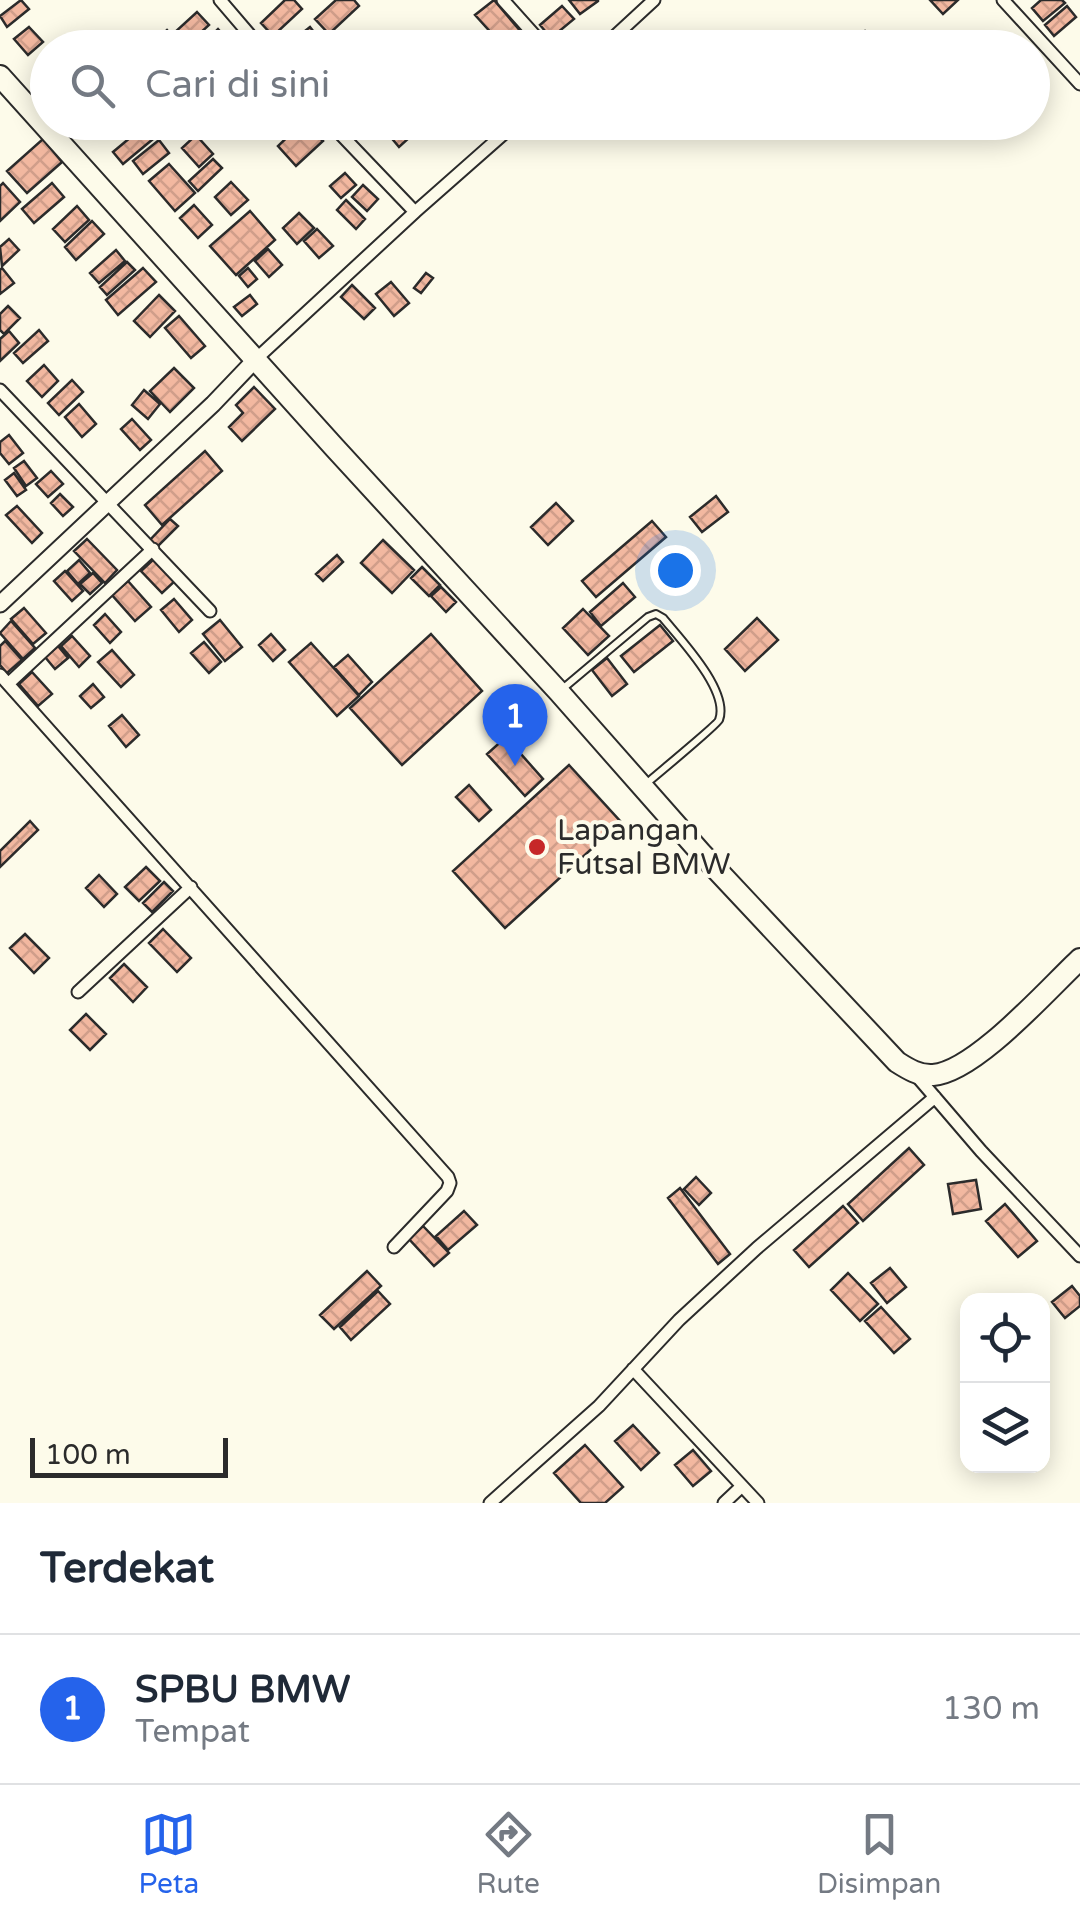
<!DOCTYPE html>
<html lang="id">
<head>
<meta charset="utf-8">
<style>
	:root { --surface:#fff; --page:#f6f6f7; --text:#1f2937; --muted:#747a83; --line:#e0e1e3; --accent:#2563eb }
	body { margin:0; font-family:"Varela Round",sans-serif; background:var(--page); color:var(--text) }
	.controls { position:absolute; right:30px; bottom:30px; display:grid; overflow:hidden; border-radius:20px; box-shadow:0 5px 25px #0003 }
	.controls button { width:90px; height:90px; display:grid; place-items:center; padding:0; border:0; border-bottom:2px solid var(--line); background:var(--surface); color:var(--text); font:50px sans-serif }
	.scale { position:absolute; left:30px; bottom:25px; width:198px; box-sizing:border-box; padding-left:10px; border:5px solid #2b2b2b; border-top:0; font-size:28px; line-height:35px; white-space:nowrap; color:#2b2b2b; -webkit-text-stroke:8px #fdfbea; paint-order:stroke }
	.you { position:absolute; left:675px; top:570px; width:35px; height:35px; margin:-25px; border:8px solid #fff; border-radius:50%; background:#1a73e8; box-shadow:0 0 0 15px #1a73e833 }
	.badge { display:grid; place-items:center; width:65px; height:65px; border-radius:50%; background:var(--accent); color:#fff; font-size:32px; font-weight:700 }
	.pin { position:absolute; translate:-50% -82px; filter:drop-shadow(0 2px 5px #0008) }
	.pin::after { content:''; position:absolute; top:52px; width:35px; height:30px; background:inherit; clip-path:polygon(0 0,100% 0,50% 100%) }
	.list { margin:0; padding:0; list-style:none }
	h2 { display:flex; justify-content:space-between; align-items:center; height:130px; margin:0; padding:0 40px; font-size:42px }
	h2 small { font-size:32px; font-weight:400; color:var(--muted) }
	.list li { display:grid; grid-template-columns:65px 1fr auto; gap:30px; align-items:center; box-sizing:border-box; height:150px; padding:0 40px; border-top:2px solid var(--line) }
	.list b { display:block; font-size:38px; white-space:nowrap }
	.list p { margin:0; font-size:32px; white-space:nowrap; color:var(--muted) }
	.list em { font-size:32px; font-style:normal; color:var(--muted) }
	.icon { flex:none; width:55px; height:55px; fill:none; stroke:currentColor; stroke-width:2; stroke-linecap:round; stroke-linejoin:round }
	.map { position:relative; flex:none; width:1080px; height:1503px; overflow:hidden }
	.search { position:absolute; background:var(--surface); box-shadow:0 5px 25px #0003; left:30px; right:30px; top:30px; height:110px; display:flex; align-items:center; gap:25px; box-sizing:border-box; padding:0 35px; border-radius:55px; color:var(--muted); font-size:38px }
	.sheet { height:280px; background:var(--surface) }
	nav { display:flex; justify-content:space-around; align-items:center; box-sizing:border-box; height:140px; border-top:2px solid var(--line); background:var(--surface); font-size:28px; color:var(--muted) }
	nav a { display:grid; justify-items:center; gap:5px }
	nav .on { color:var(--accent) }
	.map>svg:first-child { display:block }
</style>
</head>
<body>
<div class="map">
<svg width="1080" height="1503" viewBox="0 0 1080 1503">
	<defs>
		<pattern id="building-cross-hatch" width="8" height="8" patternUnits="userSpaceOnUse" patternTransform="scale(2.5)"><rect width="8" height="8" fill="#f2b8a0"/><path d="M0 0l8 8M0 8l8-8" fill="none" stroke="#d09e8a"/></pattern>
	</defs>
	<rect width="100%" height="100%" fill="#fdfbea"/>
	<!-- building -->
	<path fill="url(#building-cross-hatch)" stroke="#2b2b2b" stroke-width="2.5" d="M21,0L29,9L7,27L0,16Z
		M285,0H294L302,9L273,36L261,23Z
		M336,0H354L359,6L329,34L315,19Z
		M494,0L522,33L505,48L475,15Z
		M569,0H598V1L580,14Z
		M930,0H958L943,14Z
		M1041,0H1062L1065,3L1043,21L1032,8Z
		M562,6L574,19L551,38L540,25Z
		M1067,6L1076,17L1054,36L1045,25Z
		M197,12L209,25L186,46L174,33Z
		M29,27L43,42L28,55L14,39Z
		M310,27L321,41L313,48H295L291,42Z
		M218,29L228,40L220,48H199Z
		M167,30L182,47L148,48Z
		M865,31L880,48H847Z
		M255,122H284L266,137Z
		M303,122L323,141L296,166L278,146Z
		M402,122H416L421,127L399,147L389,135Z
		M143,127L153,139L123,164L113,152Z
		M196,135L213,154L199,167L182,148Z
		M43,139L62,162L27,193L7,171Z
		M159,140L169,153L143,174L133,161Z
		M213,159L222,168L198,191L189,181Z
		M169,164L195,193L175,211L149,181Z
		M345,173L356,185L341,198L330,186Z
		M231,182L248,200L231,215L215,197Z
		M3,183L20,202L0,221V186Z
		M52,183L64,197L34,223L22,209Z
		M363,185L378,199L367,211L352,197Z
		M346,200L365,219L356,229L337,210Z
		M194,205L212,225L198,238L180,218Z
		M77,206L89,220L65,242L53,229Z
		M250,211L275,240L236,275L210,246Z
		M299,213L314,228L297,244L283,228Z
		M92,221L104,234L76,260L65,247Z
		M317,229L333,246L319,258L304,241Z
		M9,239L19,250L2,266L0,247Z
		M268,249L282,265L269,277L255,261Z
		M116,250L125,261L99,283L90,273Z
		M127,262L135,270L107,295L100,287Z
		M2,268L14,283L0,294V270Z
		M143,268L156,282L118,315L106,300Z
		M248,268L257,279L248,287L239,276Z
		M426,273L433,278L421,293L414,288Z
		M391,282L409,303L394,316L376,294Z
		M352,285L375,308L364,319L341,297Z
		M159,295L175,311L150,337L134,321Z
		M250,295L257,304L242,316L234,307Z
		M8,306L20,318L4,334L0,330V314Z
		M179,316L205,346L191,358L165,328Z
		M39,330L48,341L23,363L14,353Z
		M9,331L19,343L0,361V339Z
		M44,365L58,381L42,397L27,381Z
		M174,368L194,388L170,412L150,391Z
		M72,380L83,392L59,415L48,403Z
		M254,387L275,409L242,441L229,427L243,413L236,405Z
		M144,390L160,404L148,419L132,405Z
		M79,404L96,424L82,437L65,417Z
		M132,419L151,440L140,450L121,429Z
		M9,435L23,453L9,464L0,453V442Z
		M205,451L222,471L162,525L145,505Z
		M24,461L37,478L26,486L14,468Z
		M51,471L63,484L48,497L36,484Z
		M14,473L26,490L17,496L5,480Z
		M60,494L73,507L63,516L51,503Z
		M716,496L728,512L702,532L690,517Z
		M556,503L573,521L548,545L531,527Z
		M17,506L42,533L32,543L6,515Z
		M170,519L178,526L156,548L149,541Z
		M652,521L666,537L596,597L582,581Z
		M87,539L117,570L105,583L74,551Z
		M383,540L414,570L392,593L361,563Z
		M337,555L343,562L323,581L316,574Z
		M155,558L176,580L162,593L141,571Z
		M79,560L90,573L78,584L67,571Z
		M422,567L440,585L429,596L411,578Z
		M65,571L83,591L72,601L54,581Z
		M93,573L102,583L90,594L80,584Z
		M128,581L151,607L135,621L112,595Z
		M623,583L635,597L601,626L590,612Z
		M441,587L456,602L446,612L431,596Z
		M174,599L192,620L179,632L161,610Z
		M24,608L46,633L33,644L11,619Z
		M583,609L609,636L588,655L563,628Z
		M105,614L121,632L110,643L94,625Z
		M757,618L778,640L745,671L725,649Z
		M220,620L242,647L225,661L203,634Z
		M11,621L35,648L23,659L0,633Z
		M660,625L673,641L634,672L621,656Z
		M271,634L285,650L273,661L259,645Z
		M431,634L482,691L402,765L350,708Z
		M72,636L90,656L79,667L61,646Z
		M5,641L22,660L7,673L0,665V646Z
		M204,642L221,662L209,673L191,653Z
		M311,643L359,696L337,716L289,662Z
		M58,646L68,658L55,669L45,657Z
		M112,650L134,675L121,687L98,662Z
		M348,655L372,682L359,695L334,667Z
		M607,658L627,684L612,696L592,670Z
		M32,672L52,694L38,706L19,684Z
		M93,684L104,697L91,708L80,696Z
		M122,715L139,735L126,747L109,726Z
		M506,737L543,779L525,796L487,754Z
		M569,765L621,822L505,928L453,871Z
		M469,785L491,810L479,821L456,797Z
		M30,821L38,830L0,867V851Z
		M146,867L160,881L139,901L125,887Z
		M99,875L117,894L104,907L86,888Z
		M164,882L173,891L152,912L143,903Z
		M163,929L191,958L177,972L149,943Z
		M25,934L49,958L34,973L10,948Z
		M124,964L147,987L133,1002L110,978Z
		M86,1014L106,1034L90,1050L70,1030Z
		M909,1148L924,1165L863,1221L848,1204Z
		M696,1177L711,1193L699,1205L684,1189Z
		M976,1180L981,1209L953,1214L948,1184Z
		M680,1188L730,1254L718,1264L668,1198Z
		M1005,1204L1037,1241L1018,1257L986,1221Z
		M843,1206L858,1223L809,1267L794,1250Z
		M464,1211L477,1225L448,1250L436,1236Z
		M423,1226L449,1253L434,1266L409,1239Z
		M890,1268L906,1287L887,1303L871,1283Z
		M367,1271L381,1286L334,1329L320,1315Z
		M848,1273L878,1304L860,1321L831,1290Z
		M1072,1286L1080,1296V1306L1065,1318L1052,1302Z
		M378,1291L390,1304L351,1340L340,1327Z
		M881,1307L910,1339L894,1353L865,1321Z
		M633,1425L659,1453L641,1470L615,1441Z
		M585,1445L623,1487L605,1503H581L554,1473Z
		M693,1450L711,1471L693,1486L675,1465Z"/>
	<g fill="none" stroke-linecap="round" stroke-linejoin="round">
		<defs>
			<path id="service" d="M560,691L648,617L656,614L663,618C680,639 730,691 719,720C717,725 656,775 647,783"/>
			<path id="minor" d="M220,0L261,48
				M503,0L546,48
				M1003,0L1080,84
				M602,48L654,0
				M329,122L415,212
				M255,360L415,212L517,122
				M0,390L210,611
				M0,675L448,1177L450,1183L447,1191L394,1247
				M8,684L153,549
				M78,992L191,887
				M915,1074L981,1151L1080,1256
				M633,1369L758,1503
				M490,1503L599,1406L679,1320L757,1248L935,1097
				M724,1503L742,1486"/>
			<path id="tertiary" d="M0,604L213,404L255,360"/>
			<path id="trunk" d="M0,76L334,447L559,692L701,853L897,1062C908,1069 919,1076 933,1075C975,1072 1048,989 1080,959"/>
		</defs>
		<!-- service casing -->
		<use href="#service" stroke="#2b2b2b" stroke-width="10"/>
		<!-- minor casing -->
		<use href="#minor" stroke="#2b2b2b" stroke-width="15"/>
		<!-- tertiary casing -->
		<use href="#tertiary" stroke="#2b2b2b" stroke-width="19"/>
		<!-- trunk casing -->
		<use href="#trunk" stroke="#2b2b2b" stroke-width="24"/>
		<!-- service -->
		<use href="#service" stroke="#fdfbea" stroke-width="6"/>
		<!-- minor -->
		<use href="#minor" stroke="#fdfbea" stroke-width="11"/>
		<!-- tertiary -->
		<use href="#tertiary" stroke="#fdfbea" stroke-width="15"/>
		<!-- trunk -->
		<use href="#trunk" stroke="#fdfbea" stroke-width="20"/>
	</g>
	<!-- markers -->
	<circle fill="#c62828" stroke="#fdfbea" stroke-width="4" cx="537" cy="847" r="10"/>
	<g text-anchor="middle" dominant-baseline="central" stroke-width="8" stroke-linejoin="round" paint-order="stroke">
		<!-- poi labels -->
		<g font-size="30" fill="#2b2b2b" stroke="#fdfbea" text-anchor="start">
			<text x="557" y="830">Lapangan<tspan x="557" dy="34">Futsal BMW</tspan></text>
		</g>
	</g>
</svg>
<div class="controls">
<button><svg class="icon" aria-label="locate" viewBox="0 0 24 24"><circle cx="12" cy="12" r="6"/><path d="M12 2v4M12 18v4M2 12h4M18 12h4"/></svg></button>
<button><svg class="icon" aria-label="layers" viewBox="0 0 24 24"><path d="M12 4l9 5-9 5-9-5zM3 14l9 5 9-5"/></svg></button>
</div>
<div class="scale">100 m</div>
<div class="you"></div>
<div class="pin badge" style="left:515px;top:766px">1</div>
<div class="search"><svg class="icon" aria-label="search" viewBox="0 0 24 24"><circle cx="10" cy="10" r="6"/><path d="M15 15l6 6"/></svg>Cari di sini</div>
</div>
<section class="sheet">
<h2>Terdekat<small></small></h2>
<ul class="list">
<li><span class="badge">1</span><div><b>SPBU BMW</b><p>Tempat</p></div><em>130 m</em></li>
</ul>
</section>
<nav>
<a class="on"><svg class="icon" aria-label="map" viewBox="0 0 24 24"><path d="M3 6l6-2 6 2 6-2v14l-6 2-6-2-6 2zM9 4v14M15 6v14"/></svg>Peta</a>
<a><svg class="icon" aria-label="directions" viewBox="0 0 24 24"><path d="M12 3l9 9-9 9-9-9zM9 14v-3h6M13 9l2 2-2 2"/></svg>Rute</a>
<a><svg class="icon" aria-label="saved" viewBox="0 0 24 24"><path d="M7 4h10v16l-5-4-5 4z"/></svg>Disimpan</a>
</nav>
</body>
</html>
